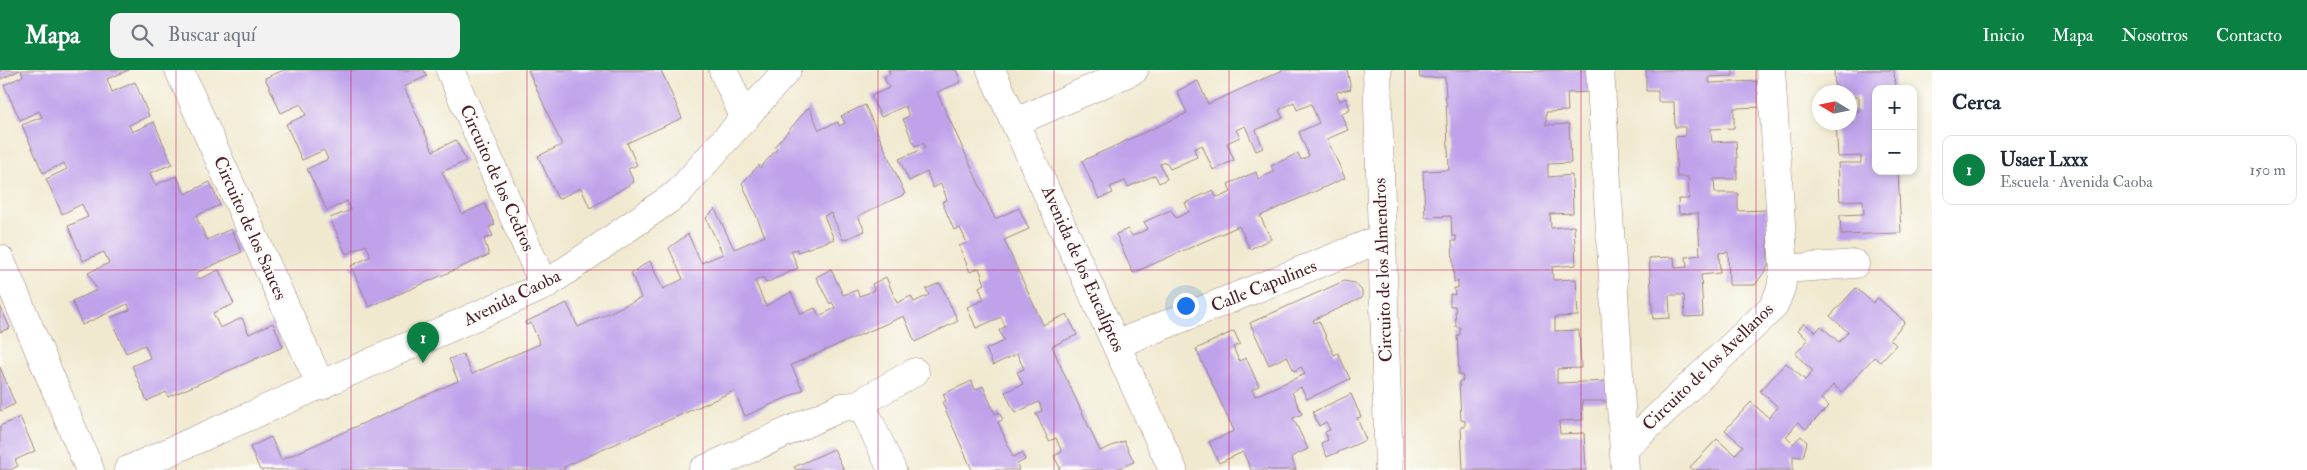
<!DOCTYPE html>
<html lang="es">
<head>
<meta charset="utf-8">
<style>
	:root { --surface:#fff; --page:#f2f2f3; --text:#1f2937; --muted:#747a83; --line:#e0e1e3; --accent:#0b8043 }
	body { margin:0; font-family:"IM FELL Double Pica",serif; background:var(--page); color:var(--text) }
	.controls { position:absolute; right:15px; top:15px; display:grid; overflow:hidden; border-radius:10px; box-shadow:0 2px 8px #0003 }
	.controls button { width:45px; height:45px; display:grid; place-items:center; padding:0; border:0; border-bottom:1px solid var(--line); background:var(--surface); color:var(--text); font:25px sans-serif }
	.compass { position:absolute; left:1812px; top:15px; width:45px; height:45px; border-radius:50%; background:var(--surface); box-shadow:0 2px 8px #0003; rotate:280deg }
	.you { position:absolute; left:1185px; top:235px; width:18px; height:18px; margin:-12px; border:4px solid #fff; border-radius:50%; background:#1a73e8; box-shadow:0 0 0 8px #1a73e833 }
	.badge { display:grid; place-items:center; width:32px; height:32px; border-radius:50%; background:var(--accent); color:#fff; font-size:16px; font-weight:700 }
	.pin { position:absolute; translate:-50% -41px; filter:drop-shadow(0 1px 2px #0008) }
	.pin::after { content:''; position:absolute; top:26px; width:18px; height:15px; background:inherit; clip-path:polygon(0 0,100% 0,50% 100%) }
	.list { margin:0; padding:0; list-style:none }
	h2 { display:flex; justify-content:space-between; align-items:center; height:65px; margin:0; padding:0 20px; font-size:21px }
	h2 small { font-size:16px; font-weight:400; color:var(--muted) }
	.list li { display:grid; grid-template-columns:32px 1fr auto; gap:15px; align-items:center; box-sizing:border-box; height:70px; margin:0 10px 10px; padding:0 10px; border:1px solid var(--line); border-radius:10px }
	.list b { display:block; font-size:19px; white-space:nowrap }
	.list p { margin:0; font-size:16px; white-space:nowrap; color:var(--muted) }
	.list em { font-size:16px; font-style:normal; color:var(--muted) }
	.icon { flex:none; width:28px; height:28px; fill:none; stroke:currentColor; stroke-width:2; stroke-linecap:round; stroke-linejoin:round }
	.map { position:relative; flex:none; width:1932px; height:400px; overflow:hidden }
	header { display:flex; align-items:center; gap:30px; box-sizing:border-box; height:70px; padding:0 25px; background:var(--accent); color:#fff }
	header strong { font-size:24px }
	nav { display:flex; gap:28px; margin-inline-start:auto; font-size:18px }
	.search { width:350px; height:45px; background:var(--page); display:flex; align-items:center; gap:12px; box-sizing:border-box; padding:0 18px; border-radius:10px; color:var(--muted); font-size:19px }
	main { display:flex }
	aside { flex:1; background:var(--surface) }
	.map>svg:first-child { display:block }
</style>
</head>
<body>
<header>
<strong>Mapa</strong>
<div class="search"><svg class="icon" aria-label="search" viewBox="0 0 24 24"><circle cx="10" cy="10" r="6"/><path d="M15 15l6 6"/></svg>Buscar aquí</div>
<nav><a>Inicio</a><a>Mapa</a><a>Nosotros</a><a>Contacto</a></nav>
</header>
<main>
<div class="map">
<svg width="1932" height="400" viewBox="0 0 1932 400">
	<rect width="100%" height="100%" fill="#fdfcf7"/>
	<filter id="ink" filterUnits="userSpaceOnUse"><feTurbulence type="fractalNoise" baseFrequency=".02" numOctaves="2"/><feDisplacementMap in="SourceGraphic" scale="10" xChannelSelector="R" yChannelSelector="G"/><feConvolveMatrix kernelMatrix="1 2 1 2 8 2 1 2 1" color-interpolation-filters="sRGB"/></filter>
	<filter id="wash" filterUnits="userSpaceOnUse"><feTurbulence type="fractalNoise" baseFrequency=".0096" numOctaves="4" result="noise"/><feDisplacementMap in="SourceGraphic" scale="20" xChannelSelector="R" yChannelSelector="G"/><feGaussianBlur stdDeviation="1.12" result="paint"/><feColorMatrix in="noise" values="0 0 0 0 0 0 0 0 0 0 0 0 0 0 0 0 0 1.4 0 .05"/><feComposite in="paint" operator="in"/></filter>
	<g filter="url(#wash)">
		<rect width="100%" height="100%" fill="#f0e9cf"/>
		<g id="blocks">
			<!-- building -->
			<path fill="#c0a2eb" d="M0,0H20L1,9Z
				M21,0H129L107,9L112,22L135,12L149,46L129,55L132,62L154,52L172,94L150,103L155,115L177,106L185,124L210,112L220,135L196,146L207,170L231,159L242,182L196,203L199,209L219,200L234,234L213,243L220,258L242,248L249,264L273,253L283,277L168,327L166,322L147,331L132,296L150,288L145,275L126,283L110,248L130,240L128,234L82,255L72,231L97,220L88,203L109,193L104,182L83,191L68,156L88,147L82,134L62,144L54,126L46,109L67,99L64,93L43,103L22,55L42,47L39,41L20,50L4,15L23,6Z
				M284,0H424L427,6L404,17L433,81L456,70L466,91L442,102L462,144L485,134L495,155L489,157L493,166L484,169L489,185L369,237L351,196L371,186L366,175L346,184L330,148L351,140L347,131L327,141L307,99L328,89L326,85L324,80L302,90L286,54L306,45L301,34L281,43L265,8Z
				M528,0H661L682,48L627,73L637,95L628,99L634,112L590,138L581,118L558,129L538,86L562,75Z
				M888,0H956L961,12L937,22L995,149L1019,138L1029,159L1004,170L1043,255L1067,244L1077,265L1052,276L1061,297L1100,381L1124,371L1134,392L1114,400H1057L1060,398L1054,386L1062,382L1056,368L1049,371L1036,344L1042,341L1039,332L1015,343L1005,322L1023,314L1017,302L1024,299L1017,284L993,295L986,279L1004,271L999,260L1005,257L1001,247L976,258L967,237L984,230L979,217L985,214L979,198L970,202L959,176L967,173L960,158L954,160L942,132L947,130L944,121L941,114L933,118L927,102L909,111L899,89L925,78L923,73L915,76L903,49L909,46L905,36L881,47L871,26L889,18L884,7L890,4Z
				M1283,0H1347L1351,19L1336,22L1340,31L1346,28L1350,39L1341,44L1348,60L1327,69L1345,108L1260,146L1271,169L1250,179L1239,156L1133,203L1116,164L1128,159L1132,166L1148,159L1144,152L1171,140L1176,148L1189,142L1185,133L1213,120L1216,127L1225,125L1231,122L1228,114L1256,102L1258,109L1274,102L1271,96L1298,83L1301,90L1309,86L1299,62L1319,53L1311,34L1297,40L1294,32L1279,40L1283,48L1256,60L1263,78L1256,81L1245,56L1236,60L1240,67L1227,73L1234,90L1213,100L1202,75L1194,79L1197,87L1170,99L1166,92L1160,94L1167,109L1159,113L1155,105L1128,117L1125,111L1110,117L1113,123L1099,129L1082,91L1187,43L1177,21L1198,11L1208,34Z
				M1419,0H1595V22L1567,23L1568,41L1546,42V55L1569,54L1571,93L1548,94V107L1572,105L1573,143L1550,144L1551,158L1574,156L1576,195L1552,197L1553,210L1576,209L1578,246L1555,247V261L1579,260L1581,298L1557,299V313L1609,311L1610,331H1582L1583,350L1559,351L1560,364L1584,363L1586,400H1463L1461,357H1465V351L1461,350L1459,311H1463V308L1462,305H1459L1457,265H1460V257H1456L1455,236H1450V224L1455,225L1454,218H1458V211L1454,212L1453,192L1452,171H1456V166H1452L1451,146L1425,147L1423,101L1449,100L1445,7L1420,8Z
				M1646,0H1733V6L1709,7V13L1761,11L1762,37L1734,38V58L1711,59V65L1712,72L1736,71L1737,89V109H1714L1715,123H1738V141L1767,140L1768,197L1755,215H1729L1728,182L1719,183L1720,203L1701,205L1703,246L1685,247L1684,225H1669L1670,248L1653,249L1649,188L1674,187L1675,198L1687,197L1686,187L1700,185L1698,143L1679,144L1678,129H1689L1688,107H1677L1675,67L1685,66V57H1675L1674,32H1658V21H1646Z
				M1834,0H1894L1895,19H1876V101H1898L1901,163L1841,165L1840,145L1864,144L1863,130L1840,131L1838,93H1861V86L1838,87L1836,52H1850V41H1859V27H1850V22H1835Z
				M865,35L905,124L858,146L865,161L843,170L831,143L824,146L834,169L798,182L797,179L791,181L798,198L766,213L763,207L755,211L766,236L791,222L801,244L815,238L819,246L835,238L832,232L830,234L816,207L831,199L843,225L857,220L859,226L868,223L874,220L872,214L886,207L897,233L911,226L914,232L929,225L926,219L940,213L958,251L915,272L904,246L791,295L803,320L788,327L745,346L734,321L564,397L565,400H260L250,377L271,367L281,390L458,311L449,289L463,284L472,304L514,285L540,274L531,253L526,255L525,252L567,233L578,257L641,228L631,203L650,191L663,219L683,209L669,178L688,164L701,193L723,184L706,148L715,139L734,179L765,166L742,113L759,95L760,98L777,79L775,76L809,37L819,60L838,52L839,56L845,53L841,46Z
				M1344,211L1355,213L1362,221V228L1313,250L1314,253L1319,251L1334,285L1338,283L1350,309L1307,329L1301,317L1292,322L1302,344L1293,348L1308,379L1291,387L1296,400H1251L1243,382L1219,393L1209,372L1234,361L1196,279L1234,261L1240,274L1233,277L1239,291L1246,288L1259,316L1252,319L1255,326L1305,304L1301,297L1294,301L1287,286L1269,295L1250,253Z
				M1856,218L1873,233L1878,228L1905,252L1890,269L1896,275L1880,292L1874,287L1842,322L1833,315L1821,329L1829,336L1806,359L1798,352L1786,367L1793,374L1801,366L1807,372L1803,387L1793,386V400H1693L1690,397L1717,369L1735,385L1743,376L1725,360L1751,332L1769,348L1778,337L1760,321L1786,293L1805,310L1813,301L1795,284L1808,270L1798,260L1804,253L1816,262L1821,256L1839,272L1848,262L1830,246Z
				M0,236L10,258L0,262Z
				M0,297L15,334L0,341Z
				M972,311L975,320L983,316L995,344L999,342L1003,350L998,352L1013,387L1022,383L1025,390L1017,394L1019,400H972L942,332L946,331L943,324Z
				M1351,324L1361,347L1357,348L1366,370L1327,387L1321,373L1328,370L1325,362L1330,360L1326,352L1319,356L1313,342Z
				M20,347L35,381L15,390L18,396L10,400H0V356Z
				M834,379L844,400H796L794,397Z"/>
		</g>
	</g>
	<g filter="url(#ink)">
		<use href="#blocks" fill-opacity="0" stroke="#9d847d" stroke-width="1"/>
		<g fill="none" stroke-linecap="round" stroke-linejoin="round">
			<defs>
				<path id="street" d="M179,0L321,316
					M450,0L544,216
					M723,0L745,49
					M991,0L1173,400
					M1377,0L1389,400
					M1600,0L1625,400
					M1016,52L1134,0
					M0,189L90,400
					M1784,199L1855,194
					M1117,274L1383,168
					M855,336L915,302
					M1625,378L1774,236L1781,218L1784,199L1771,0
					M128,400L544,216L678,123L787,0
					M703,400L842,337L855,336L866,344L892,400"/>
			</defs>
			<!-- street casing -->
			<use href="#street" stroke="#9d847d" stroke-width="29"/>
			<!-- street -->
			<use href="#street" stroke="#fff" stroke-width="28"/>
		</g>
	</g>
	<!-- grid -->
	<path fill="none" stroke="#c2185b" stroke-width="1" stroke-opacity="0.55" d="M176,0V400M351,0V400M527,0V400M703,0V400M878,0V400M1054,0V400M1229,0V400M1405,0V400M1581,0V400M1756,0V400M0,200H1932"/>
	<g text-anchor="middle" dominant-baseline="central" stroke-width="4.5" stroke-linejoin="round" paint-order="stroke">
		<!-- street labels -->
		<g font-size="18" fill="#4a1f2b" stroke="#fdfcf7">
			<text transform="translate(497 108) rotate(66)">Circuito de los Cedros</text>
			<text transform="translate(250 158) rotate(66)">Circuito de los Sauces</text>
			<text transform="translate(1083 199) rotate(66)">Avenida de los Eucalíptos</text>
			<text transform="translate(1383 200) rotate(-92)">Circuito de los Almendros</text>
			<text transform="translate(1264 216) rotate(-22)">Calle Capulines</text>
			<text transform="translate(512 228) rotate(-26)">Avenida Caoba</text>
			<text transform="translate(1708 297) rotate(-44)">Circuito de los Avellanos</text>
		</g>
	</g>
</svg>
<div class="controls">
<button>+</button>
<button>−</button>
</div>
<svg class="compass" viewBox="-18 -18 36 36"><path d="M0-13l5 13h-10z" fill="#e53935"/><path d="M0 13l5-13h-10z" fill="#747a83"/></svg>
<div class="you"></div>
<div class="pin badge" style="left:423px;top:293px">1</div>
</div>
<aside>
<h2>Cerca<small></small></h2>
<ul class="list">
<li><span class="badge">1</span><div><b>Usaer Lxxx</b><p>Escuela · Avenida Caoba</p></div><em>150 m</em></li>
</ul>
</aside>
</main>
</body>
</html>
